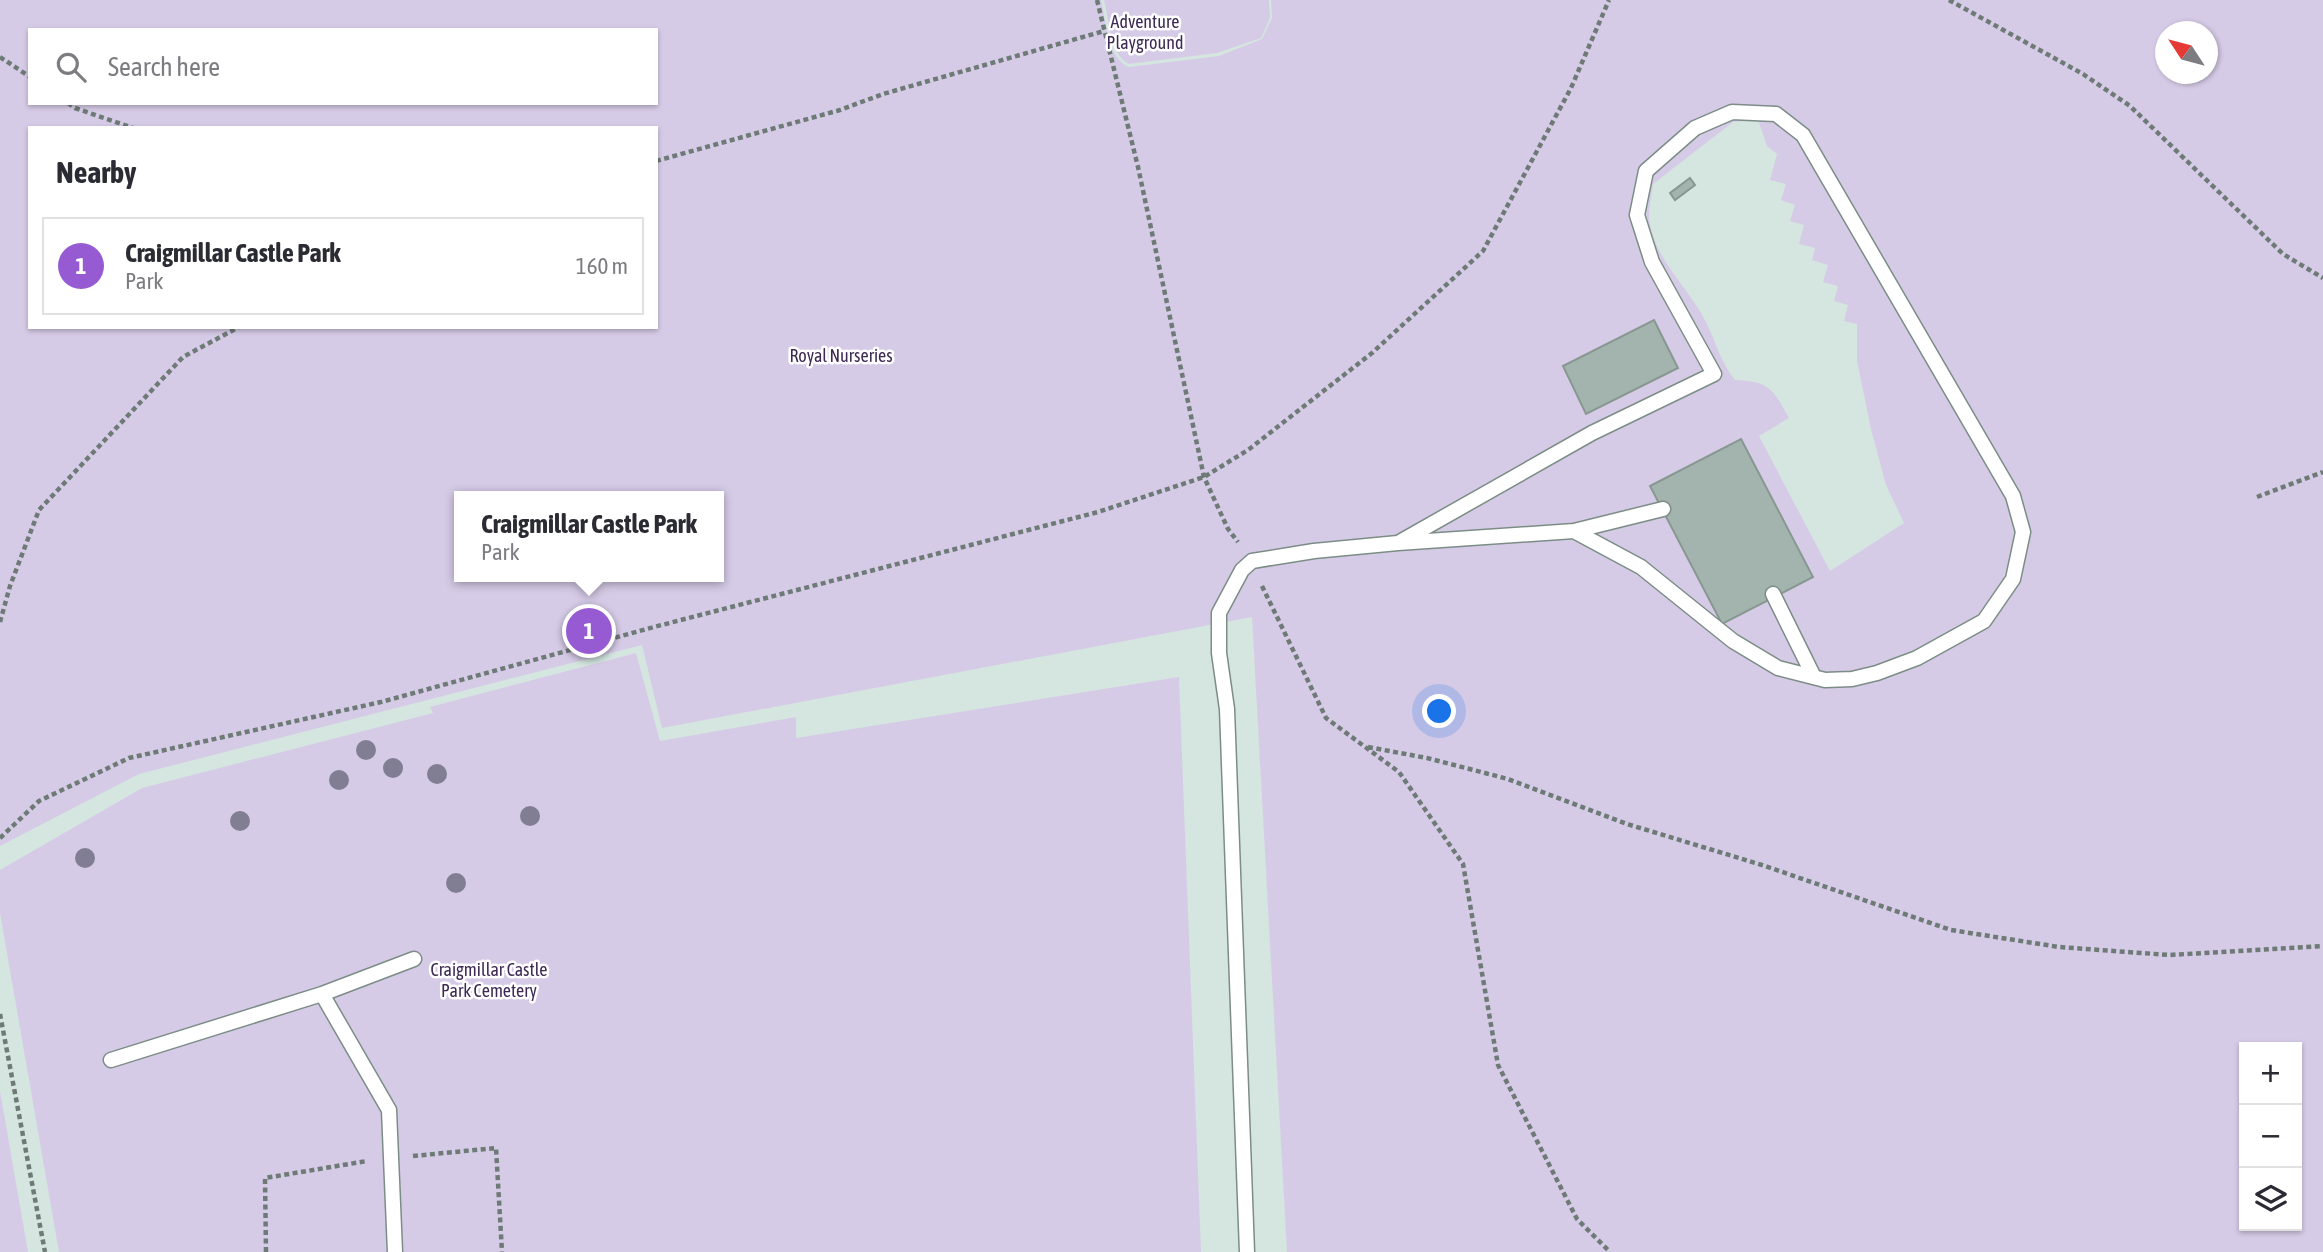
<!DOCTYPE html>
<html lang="en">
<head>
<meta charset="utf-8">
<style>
	:root { --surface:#fff; --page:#f7f7f7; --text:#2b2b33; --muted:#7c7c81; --line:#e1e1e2; --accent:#965bd3 }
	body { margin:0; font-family:"Asap Condensed",sans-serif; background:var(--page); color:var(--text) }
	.controls { position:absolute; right:21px; bottom:21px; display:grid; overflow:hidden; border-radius:0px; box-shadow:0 2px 5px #0004 }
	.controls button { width:63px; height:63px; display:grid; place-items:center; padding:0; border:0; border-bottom:2px solid var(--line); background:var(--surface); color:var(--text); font:35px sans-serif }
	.compass { position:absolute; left:2155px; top:21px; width:63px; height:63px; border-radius:50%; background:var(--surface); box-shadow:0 2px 5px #0004; rotate:306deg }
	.you { position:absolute; left:1440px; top:712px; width:24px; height:24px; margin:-18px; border:5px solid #fff; border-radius:50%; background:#1a73e8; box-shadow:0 0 0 10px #1a73e833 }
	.badge { display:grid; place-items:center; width:46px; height:46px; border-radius:50%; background:var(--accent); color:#fff; font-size:23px; font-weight:700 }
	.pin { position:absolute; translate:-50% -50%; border:4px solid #fff; box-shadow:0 2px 7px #0006 }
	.popup { position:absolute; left:454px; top:491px; width:270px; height:91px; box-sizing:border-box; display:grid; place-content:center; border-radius:0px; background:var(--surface); filter:drop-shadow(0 2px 5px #0005); font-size:23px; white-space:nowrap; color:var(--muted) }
	.popup b { font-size:26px; color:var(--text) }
	.popup::after { content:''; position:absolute; left:50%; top:100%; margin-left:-14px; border:14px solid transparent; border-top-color:var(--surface) }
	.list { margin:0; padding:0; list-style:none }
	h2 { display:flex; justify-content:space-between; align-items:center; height:91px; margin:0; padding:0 28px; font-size:30px }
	h2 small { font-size:23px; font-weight:400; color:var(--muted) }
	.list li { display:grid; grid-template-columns:46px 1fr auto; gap:21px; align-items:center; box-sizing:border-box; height:98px; margin:0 14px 14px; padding:0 14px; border:2px solid var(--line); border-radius:0px }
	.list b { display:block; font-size:26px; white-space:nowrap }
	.list p { margin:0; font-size:23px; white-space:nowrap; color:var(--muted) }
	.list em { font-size:23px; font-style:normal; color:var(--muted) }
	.icon { flex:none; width:38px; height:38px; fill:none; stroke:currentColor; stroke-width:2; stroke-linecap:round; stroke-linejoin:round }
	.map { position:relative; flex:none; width:2323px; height:1252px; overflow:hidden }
	.search { position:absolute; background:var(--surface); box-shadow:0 2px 5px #0004; left:28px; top:28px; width:630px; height:77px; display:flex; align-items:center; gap:18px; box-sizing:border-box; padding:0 24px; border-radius:0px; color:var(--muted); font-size:26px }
	.panel { position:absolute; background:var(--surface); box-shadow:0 2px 5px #0004; left:28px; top:126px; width:630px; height:203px; border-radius:0px }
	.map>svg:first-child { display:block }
</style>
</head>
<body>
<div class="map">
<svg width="2323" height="1252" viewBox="0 0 2323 1252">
	<rect width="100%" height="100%" fill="#d4e6df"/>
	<!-- green -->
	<path fill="#d6cbe7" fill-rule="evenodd" d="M0,0H1101C1106,21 1107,58 1129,67L1219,56L1262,39L1272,18L1271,0H2323V1252H1287L1252,617L662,728L642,645L139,774L0,846ZM30,30H656V103H30ZM2166,32H2208V74H2166ZM1758,120L1767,146L1777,154L1770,180L1786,184L1781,200L1795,205L1790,221L1804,225L1799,244L1815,248L1812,260L1828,265L1823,282L1838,286L1834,301L1848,305L1844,321L1857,324V361L1871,429L1886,485L1904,523L1830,571L1759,436L1789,418C1773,389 1769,381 1735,380C1721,363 1716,342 1706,322C1688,286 1648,254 1649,211C1650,202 1652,193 1653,184L1733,122ZM30,128H656V327H30ZM460,496H718V577H460ZM2244,1047H2297V1226H2244Z
		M1104,0H1269L1270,18L1261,38L1217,53L1129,64C1110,55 1109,19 1104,0Z
		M636,653L660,741L796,717V738L1179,677L1201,1252H59L0,913V870L142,788L433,713L430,707Z
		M0,1091L28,1252H0Z"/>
	<!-- building -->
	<path fill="#a2b4ad" stroke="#879891" stroke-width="2" d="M1690,178L1695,185L1675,200L1670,193Z
		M1654,320L1678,368L1586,414L1563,366Z
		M1741,439L1813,577L1722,624L1650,486Z"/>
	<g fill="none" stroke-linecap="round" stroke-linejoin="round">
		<defs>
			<path id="lane" d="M1732,112L1776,114L1803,135L2013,496L2023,532L2013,579L1984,621L1917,658L1877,673L1852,679L1825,680L1778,668L1733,641L1641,567L1574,531L1398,543L1592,433L1714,374L1652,262L1637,215L1646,171L1695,128Z
				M1574,531L1663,509
				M1773,594L1814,677
				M322,994L389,1110L395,1252
				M111,1060L322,994L414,959
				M1247,1252L1227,709L1219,653V613L1242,570L1252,561L1314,551L1398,543"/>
		</defs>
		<!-- lane casing -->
		<use href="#lane" stroke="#7c8d86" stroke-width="17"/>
		<!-- path -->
		<path stroke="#6e7a76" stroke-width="4.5" stroke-dasharray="5 3.5" stroke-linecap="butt" d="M1097,0L1138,167L1204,477L1228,529L1238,542
			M1949,0L2083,74L2130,106L2283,254L2323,278
			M0,57L30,77
			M68,103L75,108L133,128
			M656,161L840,110L883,94L1104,31
			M2257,497L2323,472
			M1262,586L1326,718L1399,772L1463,864L1498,1065L1577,1219L1610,1252
			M0,622L10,586L39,510L183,357L239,327
			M1368,747L1427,758L1508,779L1627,824L1762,865L1951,930L2059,947L2169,955L2323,946
			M0,838L39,801L129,758L381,702L654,627L1098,512L1204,477L1248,450L1372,353L1483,251L1571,88L1609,0
			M0,1014L45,1252
			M413,1156L496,1148L502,1252
			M266,1252L265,1178L367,1161"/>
		<!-- lane -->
		<use href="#lane" stroke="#fff" stroke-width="14"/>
	</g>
	<!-- trees -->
	<g fill="#817e93">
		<circle cx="366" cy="750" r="10"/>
		<circle cx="393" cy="768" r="10"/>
		<circle cx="437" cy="774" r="10"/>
		<circle cx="339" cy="780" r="10"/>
		<circle cx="530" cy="816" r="10"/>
		<circle cx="240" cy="821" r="10"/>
		<circle cx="85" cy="858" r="10"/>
		<circle cx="456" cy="883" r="10"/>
	</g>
	<g text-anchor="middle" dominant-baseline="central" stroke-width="5" stroke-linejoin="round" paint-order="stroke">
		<!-- park labels -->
		<g font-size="18" fill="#3d2954" stroke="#fff">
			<text x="1145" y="21">Adventure<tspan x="1145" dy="21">Playground</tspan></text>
			<text x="841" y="355">Royal Nurseries</text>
			<text x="489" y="969">Craigmillar Castle<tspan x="489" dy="21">Park Cemetery</tspan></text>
		</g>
	</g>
</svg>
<div class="controls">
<button>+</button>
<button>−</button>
<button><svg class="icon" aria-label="layers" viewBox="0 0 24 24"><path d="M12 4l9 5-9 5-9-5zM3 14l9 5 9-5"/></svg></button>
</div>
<svg class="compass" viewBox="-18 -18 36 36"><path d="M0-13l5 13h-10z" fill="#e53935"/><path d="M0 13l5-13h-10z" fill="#7c7c81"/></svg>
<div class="you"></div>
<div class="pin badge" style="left:589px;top:631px">1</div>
<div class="popup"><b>Craigmillar Castle Park</b>Park</div>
<div class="search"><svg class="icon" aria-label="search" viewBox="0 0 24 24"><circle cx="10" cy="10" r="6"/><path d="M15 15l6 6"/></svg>Search here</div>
<section class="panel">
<h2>Nearby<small></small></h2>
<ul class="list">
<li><span class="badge">1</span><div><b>Craigmillar Castle Park</b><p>Park</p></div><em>160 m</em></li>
</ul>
</section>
</div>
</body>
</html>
